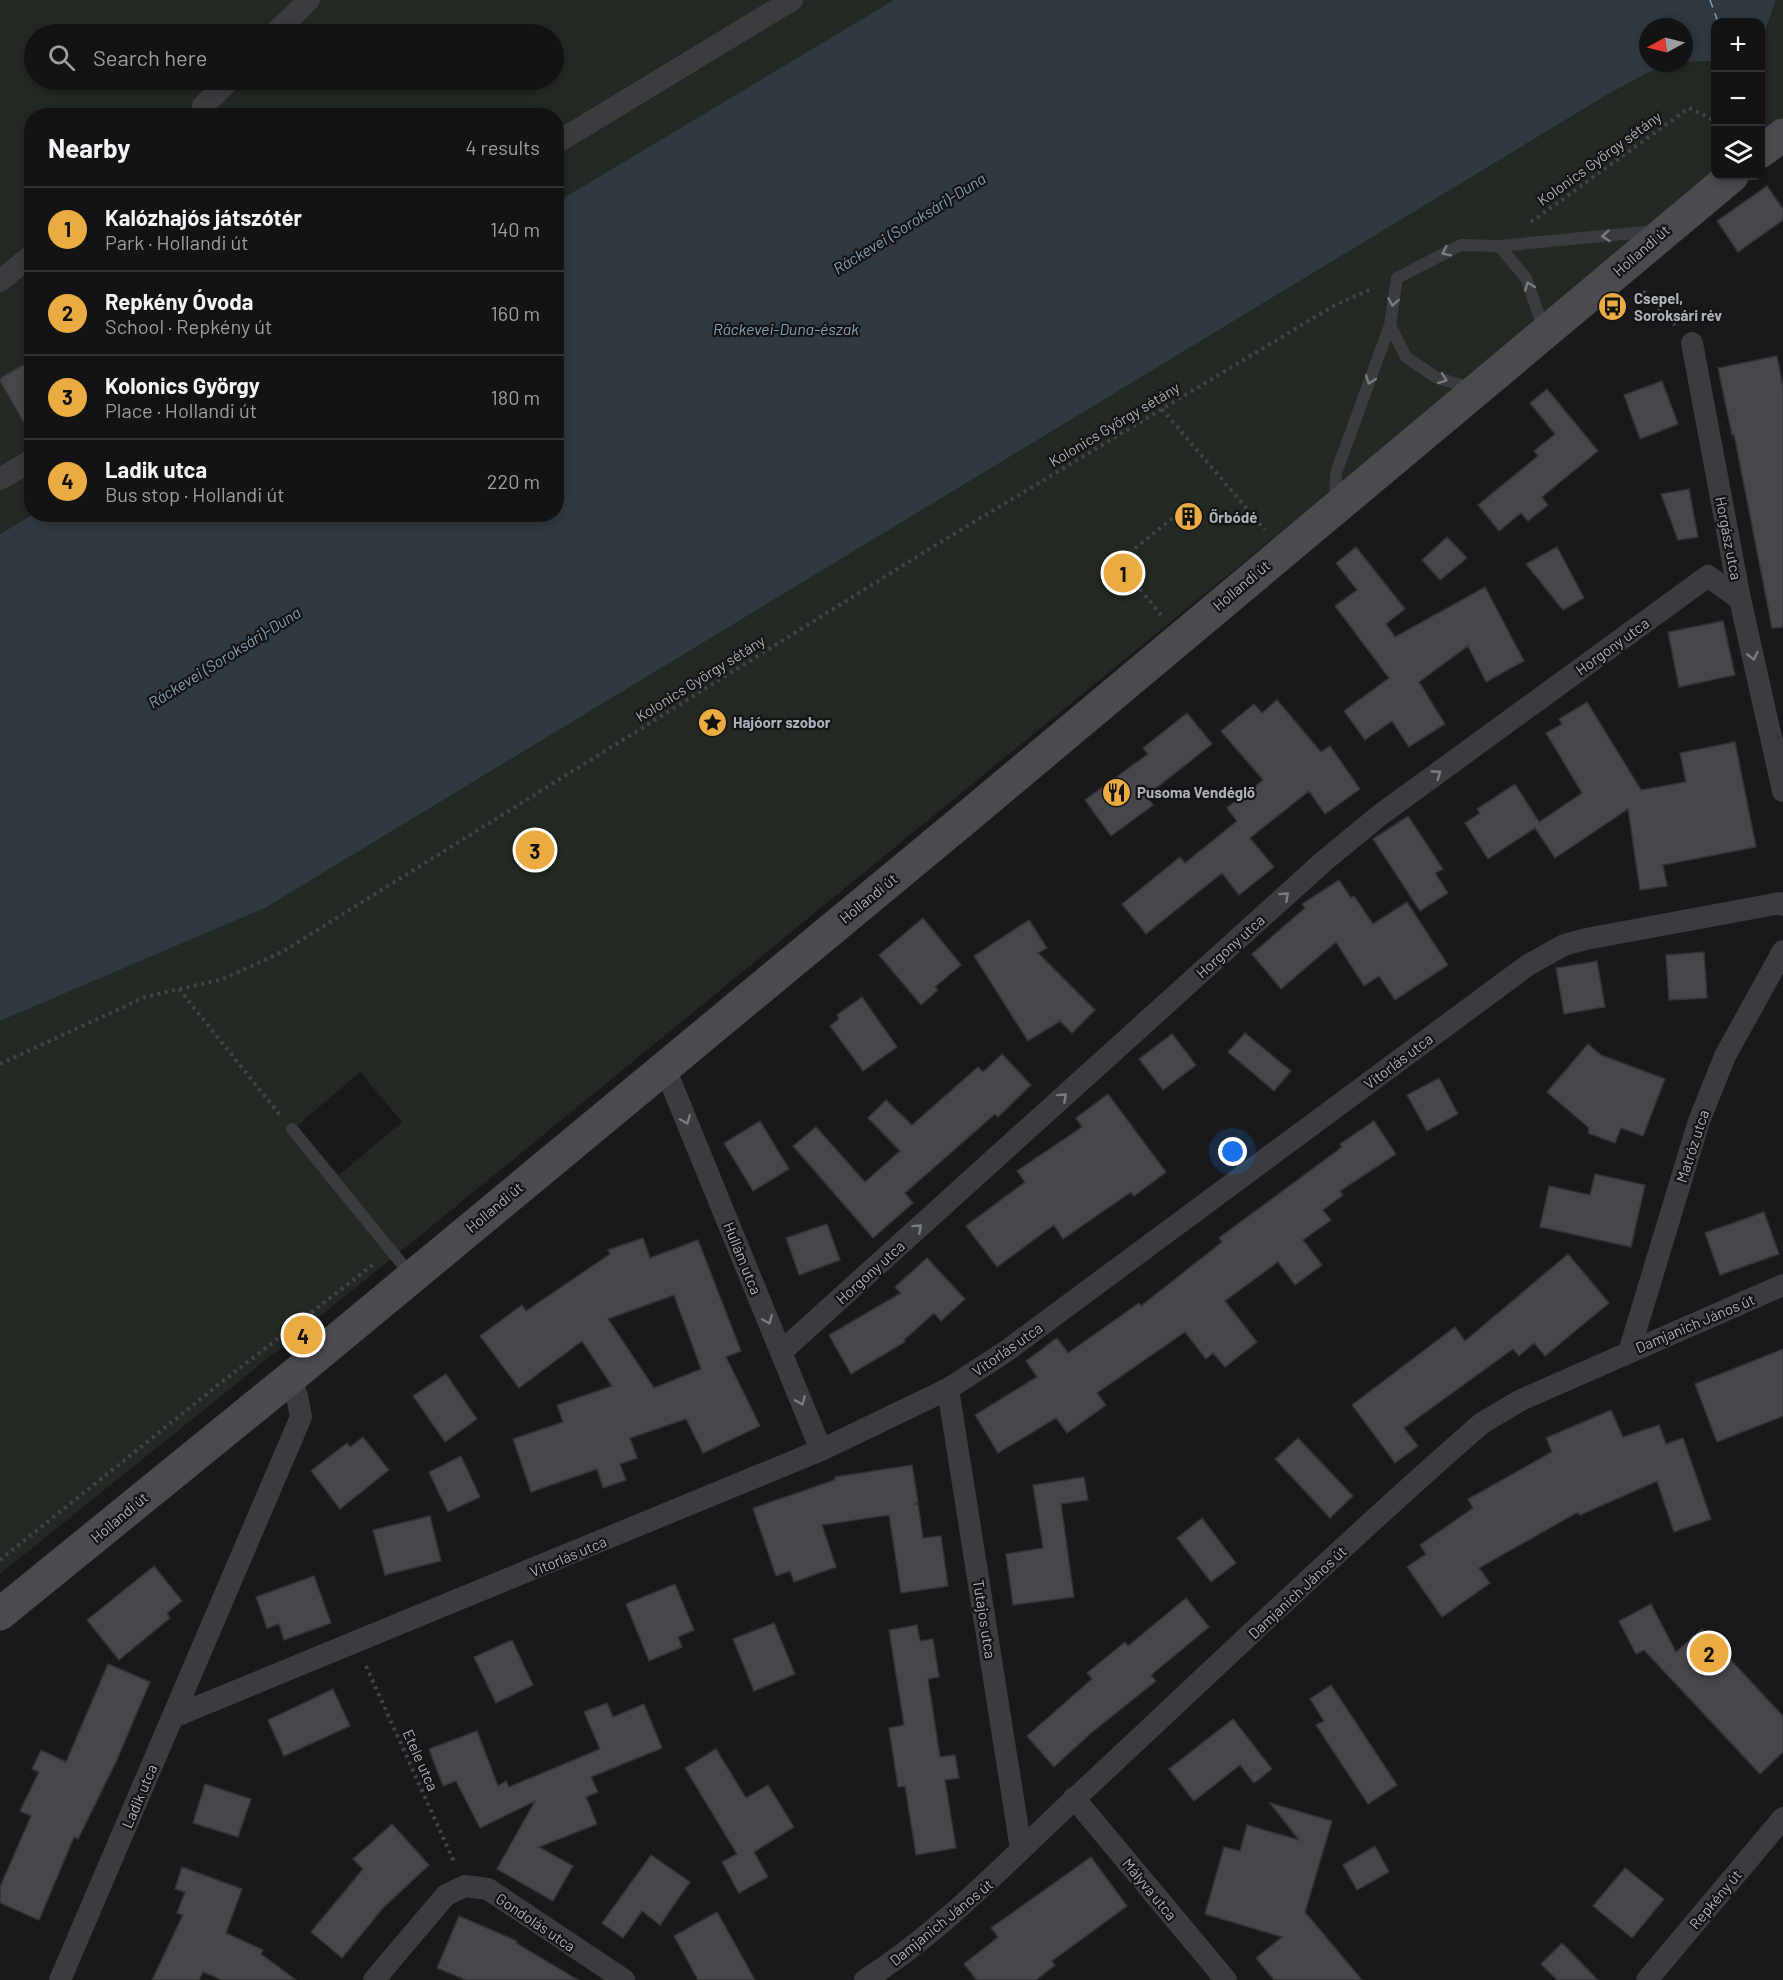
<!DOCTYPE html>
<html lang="en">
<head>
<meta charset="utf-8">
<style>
	:root { --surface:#131314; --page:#202022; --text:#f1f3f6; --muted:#9d9ea0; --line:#323234; --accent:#eaab42 }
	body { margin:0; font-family:Barlow,sans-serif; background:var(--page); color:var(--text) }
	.controls { position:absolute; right:18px; top:18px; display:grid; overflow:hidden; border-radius:12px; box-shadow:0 3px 9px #0003 }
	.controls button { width:54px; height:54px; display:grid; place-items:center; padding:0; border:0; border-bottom:2px solid var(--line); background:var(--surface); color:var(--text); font:30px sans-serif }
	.compass { position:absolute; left:1639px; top:18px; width:54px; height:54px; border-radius:50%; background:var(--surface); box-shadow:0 3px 9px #0003; rotate:263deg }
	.you { position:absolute; left:1233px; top:1152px; width:21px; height:21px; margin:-15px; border:4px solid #fff; border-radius:50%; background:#1a73e8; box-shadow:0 0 0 9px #1a73e833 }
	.badge { display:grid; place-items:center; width:39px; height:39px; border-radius:50%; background:var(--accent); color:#111; font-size:20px; font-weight:700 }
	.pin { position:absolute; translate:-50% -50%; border:3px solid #fff; box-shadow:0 2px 6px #0006 }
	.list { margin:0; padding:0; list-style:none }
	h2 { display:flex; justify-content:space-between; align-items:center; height:78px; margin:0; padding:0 24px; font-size:26px }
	h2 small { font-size:20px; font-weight:400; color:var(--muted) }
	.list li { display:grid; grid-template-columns:39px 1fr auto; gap:18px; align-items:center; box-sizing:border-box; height:84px; padding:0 24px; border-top:2px solid var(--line) }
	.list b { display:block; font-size:22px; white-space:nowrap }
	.list p { margin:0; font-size:20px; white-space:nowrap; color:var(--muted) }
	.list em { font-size:20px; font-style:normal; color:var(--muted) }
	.icon { flex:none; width:33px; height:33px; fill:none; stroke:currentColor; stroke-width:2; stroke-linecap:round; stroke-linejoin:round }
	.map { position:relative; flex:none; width:1783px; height:1980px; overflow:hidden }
	.search { position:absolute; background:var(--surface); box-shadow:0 3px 9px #0003; left:24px; top:24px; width:540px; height:66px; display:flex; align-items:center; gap:15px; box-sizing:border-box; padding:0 21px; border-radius:33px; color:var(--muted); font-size:22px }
	.panel { position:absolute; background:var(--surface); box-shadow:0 3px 9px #0003; left:24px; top:108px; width:540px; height:414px; border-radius:24px }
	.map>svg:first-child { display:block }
</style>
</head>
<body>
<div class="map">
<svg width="1783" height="1980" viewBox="0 0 1783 1980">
	<rect width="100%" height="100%" fill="#19191b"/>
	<!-- green -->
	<path fill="#212922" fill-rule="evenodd" d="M0,0H894L557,202L556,116H32V514L34,515L0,534ZM34,34H554V80H34Z
		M1776,0H1783V135L1760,152V41Z
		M1715,61L1716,176L400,1252L0,1574V1021L265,908L1610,93L1666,63ZM360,1072L402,1122L339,1175L297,1126Z"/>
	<!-- water -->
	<path fill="#30393f" d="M894,0H1776L1761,41L1760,22H1716L1715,61L1684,62V27H1648V63H1666L1610,93L265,908L0,1021V534L34,514H556L557,202Z"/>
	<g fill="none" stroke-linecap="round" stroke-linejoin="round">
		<!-- ferry -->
		<path stroke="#85a0b3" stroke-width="1.5" stroke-dasharray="8 6" stroke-linecap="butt" d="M1710,0L1718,22"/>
	</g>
	<!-- building -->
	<path fill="#46474b" stroke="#333437" stroke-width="1.5" fill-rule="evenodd" d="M1767,186L1783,209V220L1738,252L1717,221Z
		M1777,356L1783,387V627L1772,628L1734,434L1732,435L1718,368Z
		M32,360V437L0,381V378Z
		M1662,381L1678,424L1640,439L1624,395Z
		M1547,389L1598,451L1542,497L1548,505L1528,521L1521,513L1499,531L1478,505L1538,456L1534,451L1555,434L1530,403Z
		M1689,489L1698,537L1678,540L1661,494Z
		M1447,537L1467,558L1440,580L1422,560Z
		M1356,547L1405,609L1386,624L1395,637L1485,587L1524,661L1486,682L1468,646L1419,682L1445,724L1409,747L1392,721L1365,740L1344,711L1389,678L1335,606L1357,590L1336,563Z
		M1557,547L1584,598L1563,610L1526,564Z
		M1723,621L1735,675L1679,687L1668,632Z
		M1277,700L1321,752L1330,746L1360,789L1325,814L1309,791L1250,838L1274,867L1239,895L1222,873L1146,934L1122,904L1180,857L1185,863L1237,821L1227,808L1263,780L1221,731L1254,704L1262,713Z
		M1587,702L1641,790L1686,782L1680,753L1735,742L1756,847L1663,865L1667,886L1640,890L1628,809L1555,858L1535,828L1488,859L1465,823L1480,813L1477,809L1515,784L1539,822L1582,793L1546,733L1562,724L1559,719Z
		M1187,713L1212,744L1146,796L1153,805L1111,836L1085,800L1148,754L1143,748Z
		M1408,816L1443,869L1435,873L1448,893L1420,911L1373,839Z
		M1339,880L1351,898L1354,896L1373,924L1407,902L1448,965L1395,1000L1379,976L1364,986L1336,942L1281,989L1252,954L1305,908L1302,904Z
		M923,918L961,965L935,987L938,990L921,1005L879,955Z
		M1029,920L1047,948L1038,953L1095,1010L1072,1033L1060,1021L1028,1041L974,956Z
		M1704,952L1707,998L1669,1000L1666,955Z
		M1597,961L1605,1007L1564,1014L1556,968Z
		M862,997L897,1047L863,1071L830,1026L839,1019L837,1015Z
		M1245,1033L1291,1071L1274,1091L1228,1052Z
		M1172,1034L1196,1065L1163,1090L1139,1059Z
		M1588,1044L1601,1055L1665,1079L1643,1136L1621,1128L1615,1143L1588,1133L1589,1128L1547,1092Z
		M1002,1054L1031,1085L998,1117L995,1114L905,1193L913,1203L873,1238L793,1146L816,1127L865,1182L900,1151L868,1118L886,1100L912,1125L978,1067L983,1072Z
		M1439,1078L1458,1114L1427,1131L1407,1095Z
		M1108,1094L1166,1172L1134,1196L1131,1192L1063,1239L1054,1225L997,1267L966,1226L1025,1182L1017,1171L1082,1127L1076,1118Z
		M760,1121L789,1169L753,1191L724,1143Z
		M1374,1121L1396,1154L1340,1191L1343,1195L1323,1210L1331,1220L1303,1240L1322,1265L1295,1285L1278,1262L1225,1301L1257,1342L1225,1367L1213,1353L1206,1359L1185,1332L1097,1393L1106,1405L1067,1433L1056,1418L998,1453L975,1415L1037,1377L1026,1361L1057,1338L1068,1353L1139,1303L1141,1306L1222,1242L1219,1238L1342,1147L1340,1144Z
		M1595,1174L1645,1185L1631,1247L1540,1227L1549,1186L1590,1195Z
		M1764,1212L1779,1254L1720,1275L1705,1233Z
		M827,1224L840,1260L799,1275L786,1238Z
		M643,1238L650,1258L698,1240L741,1351L726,1357L760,1426L703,1453L686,1419L630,1438L637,1458L620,1464L626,1480L603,1488L597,1469L531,1492L513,1439L563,1422L557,1405L612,1386L582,1341L519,1388L480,1336L522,1305L526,1311L610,1254L608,1250ZM674,1295L701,1369L654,1388L608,1319Z
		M1568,1254L1609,1303L1545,1356L1534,1343L1519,1356L1513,1349L1404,1428L1418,1446L1395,1463L1352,1405L1455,1327L1465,1341Z
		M927,1258L965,1299L941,1321L934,1313L904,1340L905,1342L851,1374L829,1335L901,1293L895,1287Z
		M1783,1349V1416L1717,1442L1695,1384Z
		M446,1374L477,1419L445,1442L413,1396Z
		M1611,1410L1623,1437L1659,1425L1666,1444L1683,1438L1711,1519L1674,1532L1657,1481L1580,1515L1578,1512L1479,1568L1490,1583L1442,1617L1407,1567L1426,1554L1420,1545L1473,1508L1468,1499L1552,1452L1546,1438Z
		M363,1437L389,1470L340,1509L311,1471L347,1443L350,1447Z
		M1298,1438L1353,1496L1330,1518L1275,1459Z
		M461,1456L480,1497L448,1512L429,1472Z
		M912,1465L918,1502L915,1504H918L923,1538L941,1536L948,1586L901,1593L889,1515L822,1525L836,1567L794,1582L790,1571L776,1576L753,1508L835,1480V1477Z
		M1084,1477L1088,1500L1061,1504L1074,1597L1013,1605L1006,1554L1043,1548L1033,1485Z
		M430,1516L441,1561L385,1575L373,1530Z
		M1202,1518L1236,1563L1211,1582L1177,1538Z
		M154,1566L182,1601L167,1613L170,1618L119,1660L87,1620Z
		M314,1576L331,1623L284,1640L279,1624L267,1628L256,1597Z
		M675,1584L694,1630L678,1637L682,1647L649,1661L626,1604Z
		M1186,1598L1209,1627L1151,1675L1156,1681L1091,1733L1054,1767L1027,1736L1092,1679L1087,1673L1125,1642L1128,1646Z
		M1651,1604L1676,1652L1702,1629L1783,1716V1752L1760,1774L1644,1650L1636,1654L1619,1621Z
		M774,1623L795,1674L754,1691L733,1639Z
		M917,1625L920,1641L933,1639L939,1677L928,1679L940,1757L955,1755L959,1778L945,1780L956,1848L916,1855L905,1786L898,1787L889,1728L904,1725L889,1630Z
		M512,1640L533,1685L496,1703L474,1657Z
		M108,1664L150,1682L116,1762L78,1839L74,1837L39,1920L0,1903V1887L31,1816L20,1811L39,1772L32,1769L41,1750L66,1762Z
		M1331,1685L1397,1785L1368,1804L1316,1725L1324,1721L1310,1699Z
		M333,1689L350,1726L284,1756L268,1720Z
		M607,1703L613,1717L644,1704L662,1748L591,1777L598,1792L586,1797L597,1824L539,1847L573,1866L553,1901L497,1869L535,1801L480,1828L456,1781L443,1786L429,1749L477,1731L498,1786L506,1781L509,1787L600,1749L584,1712Z
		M1233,1719L1272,1769L1254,1783L1240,1765L1194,1801L1169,1769Z
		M716,1749L746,1798L768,1785L794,1827L754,1852L768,1877L739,1893L722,1862L737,1854L685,1768Z
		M205,1784L251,1799L238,1837L193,1823Z
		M1270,1803L1332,1821L1305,1912L1362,1980H1274L1256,1958L1282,1937L1205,1914L1224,1847L1240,1851L1247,1825L1299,1840Z
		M392,1824L429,1865L383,1908L342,1958L311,1932L363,1869L353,1859Z
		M1375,1846L1389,1872L1357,1890L1343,1865Z
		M651,1855L690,1882L660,1925L642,1911L623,1938L602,1923Z
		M1091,1857L1127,1906L1052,1961L1055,1965L1036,1980H977L964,1964L998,1937L991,1928Z
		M182,1867L242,1889L226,1933L263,1950L261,1954L296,1980H222L203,1972L199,1980H152L183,1915L177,1913L185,1892L175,1889Z
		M1625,1868L1664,1899L1632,1938L1593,1906Z
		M717,1912L755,1980H698L674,1936Z
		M459,1916L517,1941L516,1943L578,1980H466L437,1968Z
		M1562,1943L1598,1980H1557L1541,1964Z"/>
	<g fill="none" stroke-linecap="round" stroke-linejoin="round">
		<!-- path -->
		<path stroke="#404347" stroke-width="4" stroke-dasharray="3 4.5" stroke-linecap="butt" d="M1531,222L1689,108L1716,121
			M1643,291L1675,325
			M1162,409L1265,530
			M1161,615L1118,562L1174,517L1184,530
			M179,989L280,1115
			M0,1064L145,997L223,979L282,952L944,540L1335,305L1374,288
			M0,1560L218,1385L375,1263
			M366,1666L455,1864"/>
		<!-- lane -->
		<path stroke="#3a3c40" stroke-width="12" d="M1499,246L1526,278L1544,330
			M1390,325L1406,357L1437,378L1472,388
			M1335,503L1336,473L1390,325L1397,278L1461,245L1499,246L1655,231
			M292,1129L411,1275"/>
		<!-- street -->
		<path stroke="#3a3c40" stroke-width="22" d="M274,34L309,0
			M203,106L230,80
			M556,143L792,0
			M0,281L32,255
			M1692,343L1740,599L1783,791
			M0,479L32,460
			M664,1066L821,1450
			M781,1352L1324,861L1380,815L1708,576L1740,599
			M1629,1352L1699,1121L1725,1056L1783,951
			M948,1389L1021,1849
			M173,1717L821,1450L948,1389L1005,1352L1528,965L1564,945L1586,939L1780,903L1783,905
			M1074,1798L1226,1980
			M60,1980L301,1417L297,1396L289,1379
			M374,1980L446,1895L465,1886L488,1889L624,1980
			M865,1980C948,1927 1012,1856 1084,1790C1216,1667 1346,1542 1482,1423L1521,1400L1783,1285
			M1647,1980L1783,1818"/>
		<!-- secondary -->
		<path stroke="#494b50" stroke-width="33" d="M1760,152L1783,135
			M0,1614L289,1379L961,822L1732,176"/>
	</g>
	<!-- one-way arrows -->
	<defs><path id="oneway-chevron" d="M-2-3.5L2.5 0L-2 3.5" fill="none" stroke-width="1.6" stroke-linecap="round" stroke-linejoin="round" transform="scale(1.5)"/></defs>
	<g stroke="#797c83">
		<use href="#oneway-chevron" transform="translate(1606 236) rotate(175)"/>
		<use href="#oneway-chevron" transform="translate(1446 252) rotate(154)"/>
		<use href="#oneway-chevron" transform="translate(1529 286) rotate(-111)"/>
		<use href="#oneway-chevron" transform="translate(1393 302) rotate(99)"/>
		<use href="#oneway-chevron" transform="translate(1443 379) rotate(20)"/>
		<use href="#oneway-chevron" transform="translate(1370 380) rotate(110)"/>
		<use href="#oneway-chevron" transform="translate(1753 656) rotate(77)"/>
		<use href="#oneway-chevron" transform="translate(1437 774) rotate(-36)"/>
		<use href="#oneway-chevron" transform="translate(1285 896) rotate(-42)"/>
		<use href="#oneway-chevron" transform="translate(1063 1097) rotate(-42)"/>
		<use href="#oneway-chevron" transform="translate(686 1120) rotate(68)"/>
		<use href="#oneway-chevron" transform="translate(918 1228) rotate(-42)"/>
		<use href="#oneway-chevron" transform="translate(768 1320) rotate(68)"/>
		<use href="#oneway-chevron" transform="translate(801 1401) rotate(68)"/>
	</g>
	<!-- icons -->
	<defs>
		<symbol id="bus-disc" viewBox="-11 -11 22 22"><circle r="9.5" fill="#eaab42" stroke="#141416"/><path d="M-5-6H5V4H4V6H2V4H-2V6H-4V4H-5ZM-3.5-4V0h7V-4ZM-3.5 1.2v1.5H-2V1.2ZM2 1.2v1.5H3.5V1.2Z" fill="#111"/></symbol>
		<symbol id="building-disc" viewBox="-11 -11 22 22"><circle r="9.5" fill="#eaab42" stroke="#141416"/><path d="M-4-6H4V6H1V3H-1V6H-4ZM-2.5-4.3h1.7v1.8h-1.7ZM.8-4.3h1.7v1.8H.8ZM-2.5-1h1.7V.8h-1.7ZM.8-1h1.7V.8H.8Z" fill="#111"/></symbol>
		<symbol id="sight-disc" viewBox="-11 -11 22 22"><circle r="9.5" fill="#eaab42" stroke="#141416"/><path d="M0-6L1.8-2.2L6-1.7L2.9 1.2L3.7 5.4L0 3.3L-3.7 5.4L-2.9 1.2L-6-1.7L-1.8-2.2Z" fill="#111"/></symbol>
		<symbol id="restaurant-disc" viewBox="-11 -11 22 22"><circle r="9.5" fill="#eaab42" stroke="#141416"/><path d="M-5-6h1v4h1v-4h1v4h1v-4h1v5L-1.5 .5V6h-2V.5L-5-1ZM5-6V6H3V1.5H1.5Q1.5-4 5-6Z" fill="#111"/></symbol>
	</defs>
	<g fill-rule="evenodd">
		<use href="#bus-disc" x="1596" y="290" width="33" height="33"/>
		<use href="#building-disc" x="1172" y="500" width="33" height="33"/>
		<use href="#sight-disc" x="696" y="706" width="33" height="33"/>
		<use href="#restaurant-disc" x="1100" y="776" width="33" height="33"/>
	</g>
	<g text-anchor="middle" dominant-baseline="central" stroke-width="4.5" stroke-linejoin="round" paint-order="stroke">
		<!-- street labels -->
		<g font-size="15" fill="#acb1ba" stroke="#141416">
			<text transform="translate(1599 158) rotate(-36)">Kolonics György sétány</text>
			<text transform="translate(1641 250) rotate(-41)">Hollandi út</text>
			<text transform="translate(1114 424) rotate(-31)">Kolonics György sétány</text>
			<text transform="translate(1729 538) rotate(79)">Horgász utca</text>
			<text transform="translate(1241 585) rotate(-40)">Hollandi út</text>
			<text transform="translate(1612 646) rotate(-36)">Horgony utca</text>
			<text transform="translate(700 678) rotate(-32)">Kolonics György sétány</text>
			<text transform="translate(868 898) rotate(-39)">Hollandi út</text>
			<text transform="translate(1230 946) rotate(-42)">Horgony utca</text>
			<text transform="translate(1398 1061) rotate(-37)">Vitorlás utca</text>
			<text transform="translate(1692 1146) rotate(-72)">Matróz utca</text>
			<text transform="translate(494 1207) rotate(-40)">Hollandi út</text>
			<text transform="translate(743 1258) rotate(68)">Hullám utca</text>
			<text transform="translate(870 1272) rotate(-42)">Horgony utca</text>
			<text transform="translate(1695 1323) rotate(-23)">Damjanich János út</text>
			<text transform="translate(1007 1349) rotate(-35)">Vitorlás utca</text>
			<text transform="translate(119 1517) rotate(-40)">Hollandi út</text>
			<text transform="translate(568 1556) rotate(-23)">Vitorlás utca</text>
			<text transform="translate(1297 1592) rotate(-43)">Damjanich János út</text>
			<text transform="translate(985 1619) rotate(81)">Tutajos utca</text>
			<text transform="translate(421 1760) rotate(66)">Etele utca</text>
			<text transform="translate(139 1796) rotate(-67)">Ladik utca</text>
			<text transform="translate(1150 1889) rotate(50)">Mályva utca</text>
			<text transform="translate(1715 1899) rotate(-50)">Repkény út</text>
			<text transform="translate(536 1922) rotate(34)">Gondolás utca</text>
			<text transform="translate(941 1922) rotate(-39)">Damjanich János út</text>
		</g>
		<!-- poi labels -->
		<g font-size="15" font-weight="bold" fill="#acb1ba" stroke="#141416" text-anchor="start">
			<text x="1634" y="298">Csepel,<tspan x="1634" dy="17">Soroksári rév</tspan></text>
			<text x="1209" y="517">Őrbódé</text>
			<text x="733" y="722">Hajóorr szobor</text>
			<text x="1137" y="792">Pusoma Vendéglő</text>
		</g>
		<!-- water labels -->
		<g font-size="16" font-style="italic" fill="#85a0b3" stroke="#141416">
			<text transform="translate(909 223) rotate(-32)">Ráckevei (Soroksári)-Duna</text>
			<text x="786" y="328">Ráckevei-Duna-észak</text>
			<text transform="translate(224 657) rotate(-32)">Ráckevei (Soroksári)-Duna</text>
		</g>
	</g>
</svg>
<div class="controls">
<button>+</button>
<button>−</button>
<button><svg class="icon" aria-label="layers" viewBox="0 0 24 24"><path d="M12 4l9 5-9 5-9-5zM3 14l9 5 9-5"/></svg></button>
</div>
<svg class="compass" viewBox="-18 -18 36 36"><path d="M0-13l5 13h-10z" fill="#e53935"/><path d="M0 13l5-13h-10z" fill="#9d9ea0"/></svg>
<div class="you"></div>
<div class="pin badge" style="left:1123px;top:573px">1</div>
<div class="pin badge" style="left:1709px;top:1653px">2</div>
<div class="pin badge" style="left:535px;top:850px">3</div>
<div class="pin badge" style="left:303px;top:1335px">4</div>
<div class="search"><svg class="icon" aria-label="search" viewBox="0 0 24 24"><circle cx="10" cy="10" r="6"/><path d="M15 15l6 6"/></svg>Search here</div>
<section class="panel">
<h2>Nearby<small>4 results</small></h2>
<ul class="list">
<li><span class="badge">1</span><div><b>Kalózhajós játszótér</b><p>Park · Hollandi út</p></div><em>140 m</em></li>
<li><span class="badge">2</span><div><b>Repkény Óvoda</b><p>School · Repkény út</p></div><em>160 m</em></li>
<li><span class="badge">3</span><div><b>Kolonics György</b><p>Place · Hollandi út</p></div><em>180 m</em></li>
<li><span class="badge">4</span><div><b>Ladik utca</b><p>Bus stop · Hollandi út</p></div><em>220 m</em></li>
</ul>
</section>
</div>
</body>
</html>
